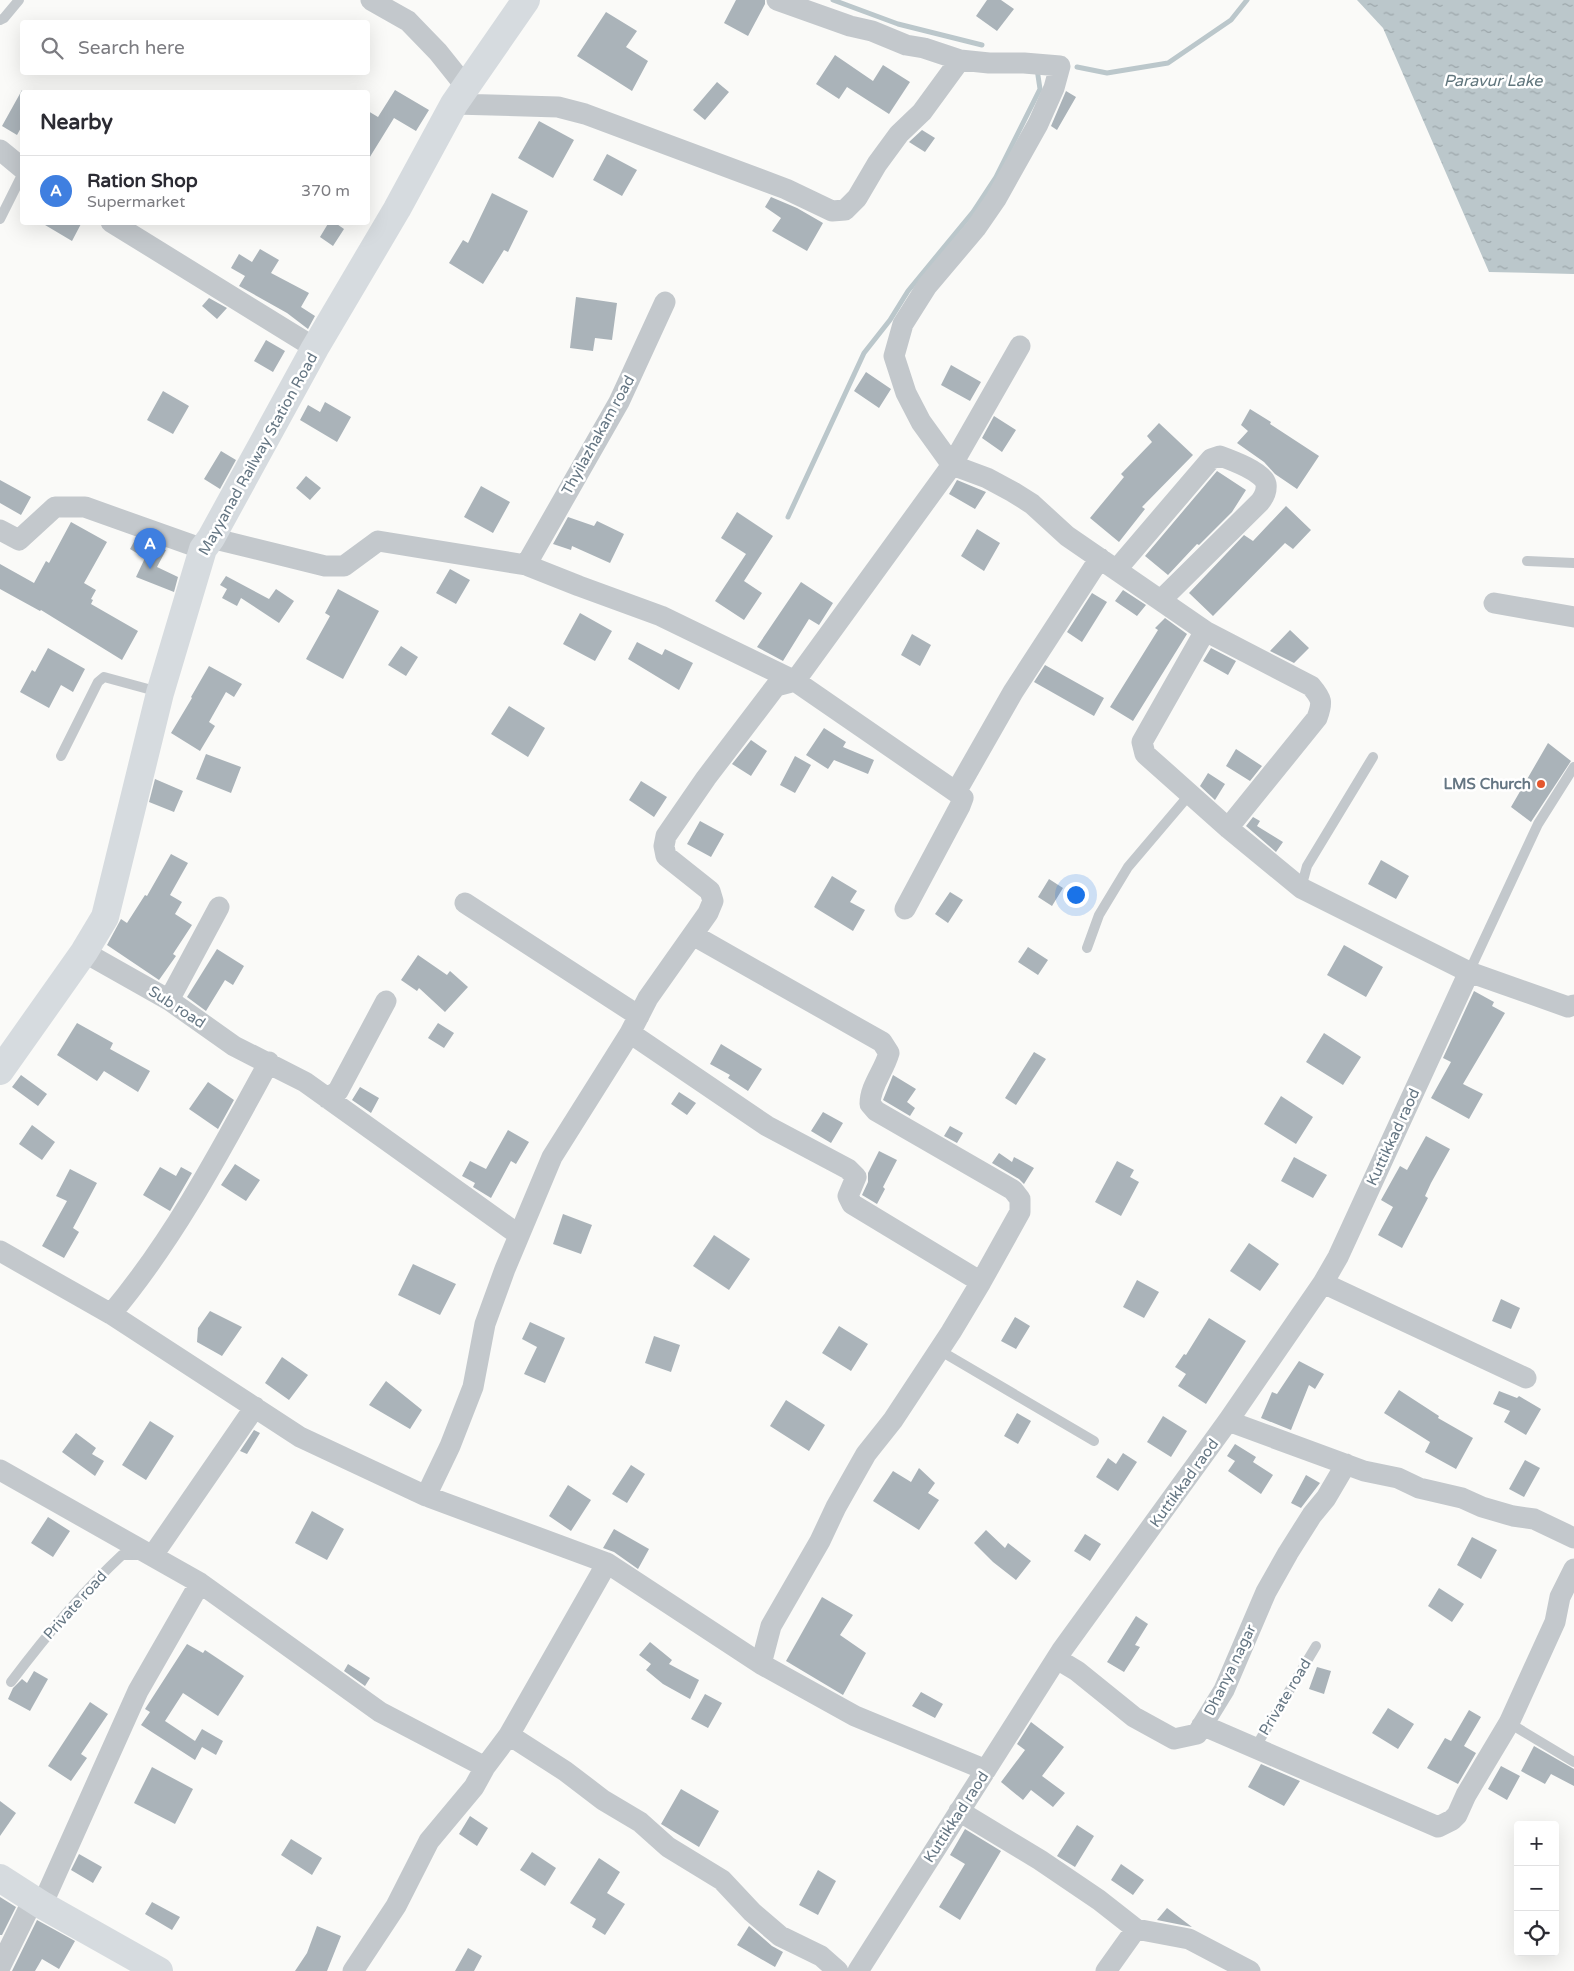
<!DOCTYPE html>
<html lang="en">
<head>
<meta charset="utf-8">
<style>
	:root { --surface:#fff; --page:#f2f2f3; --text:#2b2b33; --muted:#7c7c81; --line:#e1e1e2; --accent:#d93025 }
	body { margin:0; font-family:"Varela Round",sans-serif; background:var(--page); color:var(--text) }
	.controls { position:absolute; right:15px; bottom:15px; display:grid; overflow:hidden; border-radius:5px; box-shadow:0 5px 20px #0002 }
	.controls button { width:45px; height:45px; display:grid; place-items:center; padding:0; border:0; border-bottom:1px solid var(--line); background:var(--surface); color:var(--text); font:25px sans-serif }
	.you { position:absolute; left:1075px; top:894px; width:18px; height:18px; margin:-12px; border:4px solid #fff; border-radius:50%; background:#1a73e8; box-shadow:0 0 0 8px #1a73e833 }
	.badge { display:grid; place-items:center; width:32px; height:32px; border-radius:50%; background:var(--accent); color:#fff; font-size:16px; font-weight:700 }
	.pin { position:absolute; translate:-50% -41px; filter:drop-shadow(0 1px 2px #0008) }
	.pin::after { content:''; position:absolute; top:26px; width:18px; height:15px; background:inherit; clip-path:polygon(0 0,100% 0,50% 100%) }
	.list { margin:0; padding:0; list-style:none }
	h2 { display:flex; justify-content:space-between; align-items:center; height:65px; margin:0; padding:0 20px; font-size:21px }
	h2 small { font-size:16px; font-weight:400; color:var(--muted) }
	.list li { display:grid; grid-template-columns:32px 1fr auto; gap:15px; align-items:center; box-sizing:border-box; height:70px; padding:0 20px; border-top:1px solid var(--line) }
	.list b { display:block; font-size:19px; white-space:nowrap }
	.list p { margin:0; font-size:16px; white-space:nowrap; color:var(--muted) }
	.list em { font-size:16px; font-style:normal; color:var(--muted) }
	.icon { flex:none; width:28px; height:28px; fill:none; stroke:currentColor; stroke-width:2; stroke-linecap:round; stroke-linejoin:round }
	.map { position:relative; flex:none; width:1574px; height:1971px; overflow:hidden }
	.search { position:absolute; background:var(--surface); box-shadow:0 5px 20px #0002; left:20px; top:20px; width:350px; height:55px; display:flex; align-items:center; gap:12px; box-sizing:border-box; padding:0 18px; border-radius:5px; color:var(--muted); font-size:19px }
	.panel { position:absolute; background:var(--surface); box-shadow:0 5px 20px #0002; left:20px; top:90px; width:350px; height:135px; border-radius:5px }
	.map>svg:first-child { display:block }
</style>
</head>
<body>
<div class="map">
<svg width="1574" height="1971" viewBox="0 0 1574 1971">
	<defs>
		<pattern id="water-ripples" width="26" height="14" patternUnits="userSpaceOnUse" patternTransform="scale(1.25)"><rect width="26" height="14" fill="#bbc7cb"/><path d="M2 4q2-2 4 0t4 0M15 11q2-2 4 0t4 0" fill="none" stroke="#9ca6aa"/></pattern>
	</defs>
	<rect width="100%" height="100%" fill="#fafaf8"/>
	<!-- water -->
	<path fill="url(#water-ripples)" d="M1357,0H1574V274L1489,272L1383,28Z"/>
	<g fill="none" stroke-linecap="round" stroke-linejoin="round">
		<!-- stream -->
		<path stroke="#bbc7cb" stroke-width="5" d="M833,0L898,24L982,45
			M1077,67L1107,73L1168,63L1231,20L1247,0
			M788,517L864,353L890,320L908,291L973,212L996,177L1040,89L1037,69"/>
	</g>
	<!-- building -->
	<path fill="#aab3b9" d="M736,0H765V4L748,36L724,23Z
		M987,0H1001L1014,9L997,31L976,16Z
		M606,12L637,31L626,47L648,61L632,91L577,56Z
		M835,55L873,81L883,65L910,82L889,114L847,87L839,99L816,84Z
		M717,82L729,92L705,120L693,110Z
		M22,90V126L17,135L2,126Z
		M395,90L429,110L416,131L394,118L368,160V111L378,117Z
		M1066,91L1076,97L1057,130L1051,126Z
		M539,121L574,140L553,178L518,158Z
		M922,130L935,138L925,152L909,142Z
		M607,154L637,170L622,196L593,180Z
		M492,193L528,211L508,252L504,250L483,284L449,263L463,240L468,243Z
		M771,197L797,208L823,223L807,251L772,231L781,218L765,207Z
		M40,222H82L72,241Z
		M329,222H334L344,229L333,246L320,237Z
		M260,249L279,260L271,273L309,293L301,307L315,316L308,329L287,313L239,286L245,276L231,268L239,254L252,262Z
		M576,297L617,303L612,340L595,338L593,351L570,348Z
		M209,298L227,308L217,319L202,306Z
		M266,340L285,351L273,372L254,361Z
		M951,365L981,382L970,401L941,385Z
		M866,372L891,389L879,408L854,391Z
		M163,391L189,406L173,434L147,420Z
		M325,402L351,417L337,442L300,420L308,405L320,412Z
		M1250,409L1271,422L1270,424L1319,456L1297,489L1275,474L1264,462L1237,443L1248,431L1241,425Z
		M994,416L1016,430L1002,452L982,438Z
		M1159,423L1193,455L1142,507L1145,509L1119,542L1090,518L1124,477L1121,474L1152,442L1147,436Z
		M221,451L236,460L220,489L204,479Z
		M1217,471L1246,490L1232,512L1199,545L1197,544L1168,575L1145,556Z
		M306,476L321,488L310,500L296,488Z
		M0,480L31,497L21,515L0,503Z
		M957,480L986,492L975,509L949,494Z
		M481,486L510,502L493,533L464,517Z
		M1286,506L1311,530L1293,549L1285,543L1213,616L1189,593L1244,535L1253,541Z
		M737,512L773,536L744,581L762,593L744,620L715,601L746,554L721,538Z
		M568,517L594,526L597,521L624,534L610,563L572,546L571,550L553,544Z
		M71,522L107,542L84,583L96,590L91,599L93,600L91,604L138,631L122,660L41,610L40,611L0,589V564L34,583L46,561L49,563Z
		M977,529L1000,543L984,571L961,556Z
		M136,538L166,550L157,567L178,577L174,592L136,577L145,558L130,549Z
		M450,569L470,580L456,604L436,593Z
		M226,576L269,599L276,589L294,601L279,623L241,598L237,606L222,598L227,589L220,585Z
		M801,582L833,603L819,625L809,619L783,661L757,647Z
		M338,589L379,611L343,679L306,659L330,616L325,613Z
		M1123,590L1146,605L1137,616L1115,601Z
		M1092,593L1107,602L1082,642L1067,632Z
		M580,613L612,631L595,661L563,644Z
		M1165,618L1187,634L1133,721L1110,707L1158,630L1155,628Z
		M1290,630L1309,648L1294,663L1270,651Z
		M912,634L931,645L920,666L901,655Z
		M637,642L662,655L665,649L693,663L679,690L628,659Z
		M401,646L418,657L406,676L388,665Z
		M48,648L85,669L73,692L61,685L49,708L20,692L32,670L35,672Z
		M1211,648L1236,661L1228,675L1203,661Z
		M1045,665L1104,698L1094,716L1034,682Z
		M209,666L242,684L234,697L226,692L209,722L215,726L200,751L171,733L192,698L191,697Z
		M509,706L545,728L528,757L491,734Z
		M824,728L846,742L843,747L874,760L868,774L834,760L828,769L806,755Z
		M751,740L767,751L751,776L732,764Z
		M1548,743L1571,761L1531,822L1511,807Z
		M1236,749L1262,766L1250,781L1226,766Z
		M206,754L241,767L231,793L196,779Z
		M795,756L811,765L795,793L780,785Z
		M1208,773L1225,784L1215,800L1200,786Z
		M155,779L183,791L174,812L149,802Z
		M641,781L667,797L654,817L629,800Z
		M1253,817L1260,821L1257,826L1283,842L1276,852L1246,826Z
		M700,821L724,834L711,857L687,844Z
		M171,854L188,863L170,895L182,902L175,914L192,925L173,954L176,956L159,980L107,945L121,919L127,923L145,895L147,896Z
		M1381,860L1409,876L1396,899L1368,884Z
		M832,876L857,891L850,902L865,910L853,931L814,907Z
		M1049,879L1063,888L1052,906L1038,897Z
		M950,892L963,900L948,923L935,914Z
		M1344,945L1383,967L1366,997L1327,975Z
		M1028,947L1048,960L1038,975L1018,962Z
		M217,949L244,966L233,985L225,980L206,1011L187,997Z
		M418,955L447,975L450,971L468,987L445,1012L419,988L417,991L401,980Z
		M1474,991L1494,1002L1492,1006L1505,1013L1463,1084L1483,1094L1469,1119L1431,1098L1451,1062L1443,1058Z
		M77,1023L113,1043L110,1049L150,1071L138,1092L104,1071L97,1081L57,1055Z
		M438,1023L454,1033L444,1048L428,1038Z
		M1324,1033L1361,1057L1343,1085L1306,1062Z
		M721,1044L762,1069L748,1091L728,1078L730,1075L710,1064Z
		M1034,1052L1046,1059L1016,1105L1005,1098Z
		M21,1075L47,1094L38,1106L12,1087Z
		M893,1075L916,1089L907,1102L915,1108L910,1116L883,1100Z
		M208,1082L234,1100L218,1129L189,1109Z
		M360,1087L379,1098L371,1113L352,1100Z
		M679,1092L696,1103L687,1115L671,1104Z
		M1281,1096L1313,1117L1296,1144L1264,1124Z
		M823,1112L843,1123L831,1143L811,1131Z
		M32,1125L55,1142L42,1160L19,1144Z
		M950,1126L963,1133L957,1143L944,1136Z
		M508,1130L529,1142L516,1164L511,1161L491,1198L473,1187L475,1183L462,1176L470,1161L486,1169Z
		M1426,1136L1450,1149L1431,1183L1425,1196L1428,1198L1402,1248L1378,1235L1393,1207L1381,1200L1400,1166L1407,1170Z
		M879,1151L897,1160L883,1187L885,1189L877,1204L862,1195L868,1182V1173Z
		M999,1153L1012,1162L1014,1157L1034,1168L1024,1184L1019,1179L992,1163Z
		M1294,1157L1327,1175L1313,1198L1281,1181Z
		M1117,1161L1134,1170L1130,1177L1139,1182L1121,1216L1095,1202Z
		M235,1164L260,1180L246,1201L221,1185Z
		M160,1167L176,1176L181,1167L192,1173L170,1211L143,1195Z
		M70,1169L97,1183L73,1228L79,1232L64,1258L42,1246L67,1201L56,1196Z
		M563,1214L592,1225L581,1254L553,1244Z
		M714,1235L750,1259L729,1290L693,1266Z
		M1249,1243L1279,1264L1260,1291L1230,1271Z
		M413,1264L456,1284L440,1315L398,1295Z
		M1137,1280L1159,1292L1144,1318L1123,1307Z
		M1501,1299L1520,1308L1511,1329L1492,1321Z
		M210,1311L242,1327L222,1356L197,1342L198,1328Z
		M1015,1317L1030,1326L1016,1349L1001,1341Z
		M1209,1318L1246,1341L1206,1404L1178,1386L1186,1374L1175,1367L1184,1354L1186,1355Z
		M530,1322L565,1338L545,1383L524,1374L537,1347L522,1339Z
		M839,1326L868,1344L851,1371L822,1353Z
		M654,1336L680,1345L671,1372L645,1363Z
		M282,1357L308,1375L289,1400L265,1383Z
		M1299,1361L1324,1374L1315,1389L1309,1385L1291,1430L1261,1418L1272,1392L1277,1394Z
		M386,1381L422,1410L410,1429L369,1405Z
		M1399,1390L1439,1416L1438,1418L1473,1438L1456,1469L1425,1452L1430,1442L1384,1413Z
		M1499,1391L1517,1398L1519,1396L1541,1409L1526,1435L1504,1422L1510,1411L1493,1404Z
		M786,1400L825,1425L809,1451L770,1426Z
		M1017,1413L1031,1421L1018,1444L1004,1436Z
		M1163,1416L1187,1431L1171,1457L1147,1442Z
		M150,1421L174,1436L146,1480L122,1465Z
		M254,1430L260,1433L247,1454L240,1451Z
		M76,1433L96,1448L92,1454L104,1461L95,1476L62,1452Z
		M1235,1444L1256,1457L1253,1462L1273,1475L1261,1494L1228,1471L1235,1461L1227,1456Z
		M1123,1453L1137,1462L1118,1491L1096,1477L1108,1458L1116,1464Z
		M1525,1460L1540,1468L1524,1497L1509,1489Z
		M631,1465L645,1474L627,1503L612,1494Z
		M919,1468L935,1483L928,1493L939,1500L919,1530L873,1501L893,1471L911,1482Z
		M1306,1475L1320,1483L1301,1508L1291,1503Z
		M568,1485L591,1500L571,1531L549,1516Z
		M312,1511L344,1529L327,1560L295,1543Z
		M48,1517L70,1531L53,1557L31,1543Z
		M614,1529L649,1549L638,1569L614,1552L603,1548Z
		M986,1530L1005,1548L1008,1543L1031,1561L1016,1580L993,1562L974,1543Z
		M1085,1534L1101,1544L1090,1561L1074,1551Z
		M1472,1537L1497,1550L1481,1579L1457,1565Z
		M1439,1588L1464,1604L1452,1622L1428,1606Z
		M822,1597L853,1615L840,1635L866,1653L843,1695L786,1661Z
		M1136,1616L1148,1624L1135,1645L1140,1647L1124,1672L1107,1662Z
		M650,1642L672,1660L669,1664L699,1680L690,1699L663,1684L646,1670L651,1664L639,1655Z
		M187,1644L203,1653L205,1650L244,1676L218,1716L183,1693L165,1721L195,1741L202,1729L223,1741L216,1755L202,1747L195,1760L141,1725L150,1712L145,1709Z
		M348,1664L370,1678L365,1686L344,1671Z
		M1317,1667L1331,1671L1324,1694L1309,1689Z
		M34,1671L48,1679L30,1711L8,1699L13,1688L22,1679L27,1683Z
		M921,1692L943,1704L935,1718L912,1706Z
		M705,1694L722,1703L708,1728L691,1719Z
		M90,1702L108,1714L81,1754L87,1758L71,1781L48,1766Z
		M1388,1708L1414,1724L1398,1749L1372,1733Z
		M1469,1710L1481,1717L1464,1746L1476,1753L1458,1784L1427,1768L1445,1738L1451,1741Z
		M1031,1722L1064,1747L1042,1776L1065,1793L1053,1807L1031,1790L1023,1800L1001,1782L1025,1750L1017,1744Z
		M1534,1746L1574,1769V1786L1551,1774L1545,1784L1521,1771Z
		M1261,1764L1300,1781L1284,1806L1248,1787Z
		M1501,1766L1520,1776L1507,1800L1488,1789Z
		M152,1767L193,1789L175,1824L134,1803Z
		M681,1789L719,1811L699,1847L661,1824Z
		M0,1801L16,1813L0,1836Z
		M470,1816L488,1828L477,1846L459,1834Z
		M1077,1825L1094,1836L1075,1867L1057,1856Z
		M965,1829L1001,1851L960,1920L939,1907L965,1864L950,1855Z
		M291,1839L322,1858L312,1875L281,1855Z
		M532,1852L556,1868L545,1886L520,1870Z
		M79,1854L102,1867L93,1883L71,1870Z
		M599,1858L620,1872L607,1893L625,1904L605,1935L592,1927L596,1919L570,1903Z
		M1121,1864L1144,1880L1133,1895L1111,1880Z
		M818,1870L836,1881L818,1915L799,1905Z
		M0,1897L16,1907L2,1935H0Z
		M152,1902L180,1917L172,1930L145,1914Z
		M1167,1908L1192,1927L1157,1920Z
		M37,1920L75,1941L59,1969L42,1959L35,1971H12Z
		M317,1926L341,1936L327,1971H295L307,1953Z
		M749,1926L772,1946L783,1952L775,1967L737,1945Z
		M468,1948L482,1956L474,1971H455Z"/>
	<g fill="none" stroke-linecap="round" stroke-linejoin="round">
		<!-- lane -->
		<path stroke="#c3c8cc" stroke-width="10" d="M0,20L4,18L19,0
			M0,219L22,175
			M1527,561L1574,563
			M61,756L98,682L104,677L159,692
			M1301,888L1307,866L1373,757
			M1087,948L1099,915L1128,867L1190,794
			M1469,972L1538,824L1574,767
			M939,1350L1094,1441
			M11,1682C45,1637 81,1593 122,1555H142
			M1509,1723L1574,1762
			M1255,1748L1316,1646"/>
		<!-- street -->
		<path stroke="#c3c8cc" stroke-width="21" d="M371,0L408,21L438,52L466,87
			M777,0L850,26L872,31L906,45L924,48L960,60L989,63H1024L1060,66L1054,88L1038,124L996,199L976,228L927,286L903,324L894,356L906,393L921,422L952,465L987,478L1013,492L1032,504L1067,536L1205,631L1142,742L1145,754L1228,828L1301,888L1469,972L1568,1007L1574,1005
			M454,104L558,107L585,114L786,189L832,211L845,210L857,198L877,164L899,134L922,112L960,60
			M0,150L22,168
			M111,222L315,348
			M0,530L19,540L55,507H85L203,549
			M211,538L325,566H344L378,541L526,565L579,586L661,616L795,681L952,465L1020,346
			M526,565L619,402L665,302
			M1117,569L1211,459L1220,456C1231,460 1264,472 1266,484C1267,491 1264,497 1260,502L1161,600
			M1494,603L1574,617
			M1205,631L1311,686C1322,699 1323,702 1317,718L1228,828
			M465,903L639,1016
			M905,909L960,806L963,798L956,792
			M693,935L882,1042L889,1053C884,1071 870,1086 870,1104L876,1111L1013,1190L1020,1199V1212L981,1282
			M84,952L169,1000L234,1046L305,1082L519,1235
			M169,1000L219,907
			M630,1033L767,1126L848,1169L856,1177L848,1196L852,1204L981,1282L951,1332L893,1420L866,1454L836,1507L820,1541L771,1626L761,1664
			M327,1098L338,1091L386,1001
			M0,1251L111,1314L300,1437L426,1496L607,1563L761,1664L855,1716L986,1770
			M1323,1283L1526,1378
			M111,1314C175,1238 222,1148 269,1062
			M1228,1421L1364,1471L1398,1478L1419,1488L1462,1498L1482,1507L1513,1516L1534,1519L1574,1538
			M0,1470L200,1583L380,1712L485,1767
			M426,1496L450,1446L473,1387L485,1324L505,1269L552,1157L630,1033L648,998L708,913L713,901L710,891L666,856L664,846L666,836L706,778L776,686L795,681L956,792L1013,692L1100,558
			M153,1555L255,1407
			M1057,1659L1077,1671L1134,1717L1174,1739L1197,1734L1224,1690L1266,1592L1288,1553L1312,1515L1326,1498L1346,1464
			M1202,1725L1438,1827L1452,1820L1457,1815L1466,1795L1509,1723L1555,1622L1560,1597L1574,1569
			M509,1735L565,1771L603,1800L640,1822L668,1847L722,1880L752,1912L780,1936L821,1956L838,1971
			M959,1811L1040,1860L1099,1900L1136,1929L1189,1939L1250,1971
			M42,1905L138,1691L200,1583
			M0,1967L33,1900
			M353,1971L396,1906L429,1841L474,1787L485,1767L509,1735L607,1563
			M858,1971L1062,1650L1228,1421L1323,1283L1338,1257L1469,972
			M1106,1971L1136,1929"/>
		<!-- secondary -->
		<path stroke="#d6dbdf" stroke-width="28" d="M0,1071L84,952L105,917L160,693L203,549L211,538L315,348L397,209L454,104L526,0
			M0,1878L42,1905L159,1971"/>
	</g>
	<!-- markers -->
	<circle fill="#e4572e" stroke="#fff" stroke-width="2" cx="1541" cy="784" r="5"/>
	<g text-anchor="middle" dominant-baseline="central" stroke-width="5" stroke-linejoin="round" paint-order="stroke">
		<!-- street labels -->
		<g font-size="15" fill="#657683" stroke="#fff">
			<text transform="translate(598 435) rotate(-61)">Thyilazhakam road</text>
			<text transform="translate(258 454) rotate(-61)">Mayyanad Railway Station Road</text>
			<text transform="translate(177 1007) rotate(33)">Sub road</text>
			<text transform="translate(1393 1137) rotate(-65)">Kuttikkad raod</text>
			<text transform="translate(1184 1483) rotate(-54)">Kuttikkad raod</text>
			<text transform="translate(75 1605) rotate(-48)">Private road</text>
			<text transform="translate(1230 1670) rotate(-64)">Dhanya nagar</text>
			<text transform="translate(1285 1697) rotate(-59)">Private road</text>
			<text transform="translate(956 1817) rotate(-57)">Kuttikkad raod</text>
		</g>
		<!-- poi labels -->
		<g font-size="15" font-weight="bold" fill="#657683" stroke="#fff" text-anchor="end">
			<text x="1531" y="784">LMS Church</text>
		</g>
		<!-- water labels -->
		<g font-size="16" font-style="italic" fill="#60757c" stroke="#fff">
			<text x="1493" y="81">Paravur Lake</text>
		</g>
	</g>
</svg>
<div class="controls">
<button>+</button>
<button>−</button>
<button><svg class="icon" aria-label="locate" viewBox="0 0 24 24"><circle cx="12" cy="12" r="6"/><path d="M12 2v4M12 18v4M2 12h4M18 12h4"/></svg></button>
</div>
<div class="you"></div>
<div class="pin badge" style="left:150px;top:569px;background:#3f7fe0">A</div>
<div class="search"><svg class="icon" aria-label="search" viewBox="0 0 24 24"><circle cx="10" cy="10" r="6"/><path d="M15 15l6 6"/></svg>Search here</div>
<section class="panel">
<h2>Nearby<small></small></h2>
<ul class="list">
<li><span class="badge" style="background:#3f7fe0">A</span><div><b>Ration Shop</b><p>Supermarket</p></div><em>370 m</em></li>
</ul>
</section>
</div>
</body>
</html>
